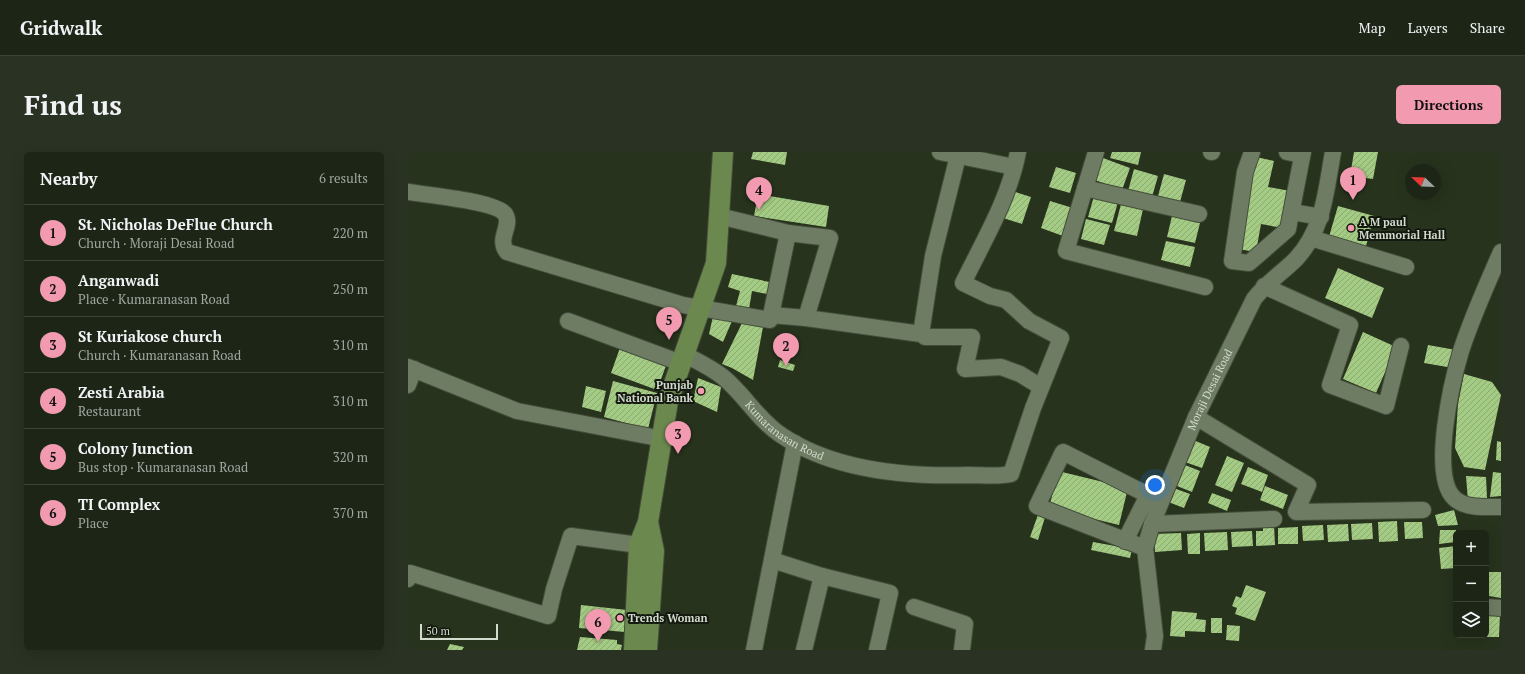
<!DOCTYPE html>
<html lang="en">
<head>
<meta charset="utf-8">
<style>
	:root { --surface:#1d2616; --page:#2a3223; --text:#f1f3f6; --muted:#a0a5a1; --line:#3b4335; --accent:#f19ab0 }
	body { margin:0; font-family:"PT Serif",serif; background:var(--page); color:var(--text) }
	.controls { position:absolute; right:12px; bottom:12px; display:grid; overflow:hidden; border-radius:6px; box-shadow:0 4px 16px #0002 }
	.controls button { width:36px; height:36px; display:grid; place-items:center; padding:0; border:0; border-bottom:1px solid var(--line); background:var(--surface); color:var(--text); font:20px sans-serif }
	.compass { position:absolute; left:997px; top:12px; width:36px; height:36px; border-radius:50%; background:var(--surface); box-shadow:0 4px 16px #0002; rotate:293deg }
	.scale { position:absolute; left:12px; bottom:10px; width:78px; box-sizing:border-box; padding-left:4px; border:2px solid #d3dbce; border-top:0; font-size:11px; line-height:14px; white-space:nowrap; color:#d3dbce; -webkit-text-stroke:3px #14190f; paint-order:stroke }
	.you { position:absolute; left:747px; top:333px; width:14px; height:14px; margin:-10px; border:3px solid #fff; border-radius:50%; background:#1a73e8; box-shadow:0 0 0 6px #1a73e833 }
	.badge { display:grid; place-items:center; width:26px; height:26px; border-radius:50%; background:var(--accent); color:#111; font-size:13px; font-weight:700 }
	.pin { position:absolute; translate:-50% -33px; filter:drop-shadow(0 1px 2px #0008) }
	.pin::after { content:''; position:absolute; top:21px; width:14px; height:12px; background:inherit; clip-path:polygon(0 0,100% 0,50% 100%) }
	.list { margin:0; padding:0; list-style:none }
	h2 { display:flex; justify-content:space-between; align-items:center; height:52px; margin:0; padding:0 16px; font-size:17px }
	h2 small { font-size:13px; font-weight:400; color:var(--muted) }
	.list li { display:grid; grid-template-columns:26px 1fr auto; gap:12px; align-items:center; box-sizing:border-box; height:56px; padding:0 16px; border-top:1px solid var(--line) }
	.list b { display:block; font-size:15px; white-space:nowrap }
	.list p { margin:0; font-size:13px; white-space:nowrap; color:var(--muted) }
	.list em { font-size:13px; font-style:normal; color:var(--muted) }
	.icon { flex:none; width:22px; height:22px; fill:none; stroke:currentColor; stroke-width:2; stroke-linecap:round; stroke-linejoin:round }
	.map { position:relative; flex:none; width:1093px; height:498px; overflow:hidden; border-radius:6px }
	header { display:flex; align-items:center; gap:24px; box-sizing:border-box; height:56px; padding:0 20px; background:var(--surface); border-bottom:1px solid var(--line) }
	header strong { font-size:19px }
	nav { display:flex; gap:22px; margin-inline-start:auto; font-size:14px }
	.intro { display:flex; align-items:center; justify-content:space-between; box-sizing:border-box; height:96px; padding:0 24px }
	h1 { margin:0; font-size:28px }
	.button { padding:10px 18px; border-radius:6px; background:var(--accent); color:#111; font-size:14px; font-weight:700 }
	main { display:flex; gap:24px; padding:0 24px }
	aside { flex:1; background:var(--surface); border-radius:6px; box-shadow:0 4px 16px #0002 }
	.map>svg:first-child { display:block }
</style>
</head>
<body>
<header>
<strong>Gridwalk</strong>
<nav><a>Map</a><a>Layers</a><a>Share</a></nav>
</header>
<div class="intro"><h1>Find us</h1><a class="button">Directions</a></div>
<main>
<aside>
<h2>Nearby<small>6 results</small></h2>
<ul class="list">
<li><span class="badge">1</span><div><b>St. Nicholas DeFlue Church</b><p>Church · Moraji Desai Road</p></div><em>220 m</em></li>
<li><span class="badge">2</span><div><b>Anganwadi</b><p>Place · Kumaranasan Road</p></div><em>250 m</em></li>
<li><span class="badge">3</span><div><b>St Kuriakose church</b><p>Church · Kumaranasan Road</p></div><em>310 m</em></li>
<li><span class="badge">4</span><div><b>Zesti Arabia</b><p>Restaurant</p></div><em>310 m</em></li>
<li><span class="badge">5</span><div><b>Colony Junction</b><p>Bus stop · Kumaranasan Road</p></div><em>320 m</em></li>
<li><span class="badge">6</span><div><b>TI Complex</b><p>Place</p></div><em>370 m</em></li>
</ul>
</aside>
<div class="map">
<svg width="1093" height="498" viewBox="0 0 1093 498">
	<defs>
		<pattern id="building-hatch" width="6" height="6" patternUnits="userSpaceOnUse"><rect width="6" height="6" fill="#a4cb83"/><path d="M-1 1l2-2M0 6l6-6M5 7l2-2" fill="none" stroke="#8ba972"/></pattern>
	</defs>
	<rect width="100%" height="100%" fill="#27331d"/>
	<!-- building -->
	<path fill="url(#building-hatch)" d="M345,0H379L377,13L343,7Z
		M704,0H733L730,13L702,6Z
		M946,0H970L965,27L942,24Z
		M848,5L866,9L860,35L882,39L874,76L853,72L848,100L830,97Z
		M695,6L722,16L714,38L687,28Z
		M648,15L668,21L662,41L641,35Z
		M726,17L750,24L744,45L720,39Z
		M756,22L778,28L772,50L750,44Z
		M601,38L623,45L614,72L592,65Z
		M350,42L421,54L418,75L346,64Z
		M686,44L710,50L704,71L680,65Z
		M642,49L665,56L655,84L633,76Z
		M713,52L735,57L729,84L706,79Z
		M930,54L966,64L957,98L920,88Z
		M764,64L792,71L787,91L759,85Z
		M678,67L702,73L696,93L673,87Z
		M758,89L787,95L782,115L753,108Z
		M930,116L976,136L964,166L917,146Z
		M324,122L366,131L364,143L344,139L341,157L328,154L332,139L320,135Z
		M306,160L327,162L315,190L301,182Z
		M334,171L355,175L345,228L324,216L314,212Z
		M955,180L988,195L968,241L935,227Z
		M213,193L259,211L249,238L203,221Z
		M1020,193L1048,198L1045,216L1016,211Z
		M372,208L387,213L385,219L370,215Z
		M1056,222L1084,230L1093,243L1077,318L1056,315L1047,296L1050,252Z
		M290,226L313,235L309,260L285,249Z
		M205,229L249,241L240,277L196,265Z
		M178,234L198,239L193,260L174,255Z
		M783,287L802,295L794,316L774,309Z
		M1089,289L1093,290V309L1088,308Z
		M819,304L836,311L824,340L807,333Z
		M772,311L792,319L784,340L764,332Z
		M840,315L860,323L854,340L833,332Z
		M650,319L720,336L711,373L641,356Z
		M1085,320L1093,321V344L1082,345Z
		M1058,324L1078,325L1079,346L1060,349Z
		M760,334L782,342L776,356L755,348Z
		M857,334L880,343L875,357L852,348Z
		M804,341L823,348L819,359L800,351Z
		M1046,358L1050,373L1030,374L1027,363Z
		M631,360L638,362L630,388L622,385Z
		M989,369L990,389L971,390L970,370Z
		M996,370H1014L1015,386L997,387Z
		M964,371L965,387L944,388L943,372Z
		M940,372L941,389L920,390L919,373Z
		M866,373L867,393L848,394V379H855V374Z
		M915,373L916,388L895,389L894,374Z
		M890,375V392H870V376Z
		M1032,378H1048V390L1031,392Z
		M844,379L845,394L824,395L823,380Z
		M819,380L820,398L797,399L796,381Z
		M773,381L774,398L747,400L746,382Z
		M792,381V402H780L779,382Z
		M685,390L724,397L722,406L683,398Z
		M1048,394V416L1033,417L1031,396Z
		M1081,420H1093V446L1081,444Z
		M838,433L858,440L847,469L827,462L829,456L824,454L828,444L833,446Z
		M173,453L219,458L217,480L171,476Z
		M764,459L789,461L788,467L798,468L797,480L777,479V485L762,484Z
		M1092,462L1091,485H1073V483H1078V463Z
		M803,466H814V481H803Z
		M819,473L832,474L831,489L818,488Z
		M172,485L209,488V492L214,493L213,498H169Z
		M42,492L56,495L54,498H39Z"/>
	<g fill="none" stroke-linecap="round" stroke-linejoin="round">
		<defs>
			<g id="minor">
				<path d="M532,0L606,15"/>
				<path d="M688,0L658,99L797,135"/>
				<path d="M803,0H804"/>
				<path d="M844,0L837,20L824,109L841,111L880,77L895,0"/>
				<path d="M879,0L894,3"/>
				<path d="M677,36L791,62"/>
				<path d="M0,40C18,43 87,49 97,62C105,74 88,86 99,100L275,153L362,168L380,81"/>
				<path d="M884,60L913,65"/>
				<path d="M311,64L380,81L422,86L398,166L513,182L525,104L550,4"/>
				<path d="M903,86L998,115"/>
				<path d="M1093,100C1079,132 1064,165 1053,199C1044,229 1022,323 1046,346C1057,357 1079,355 1093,355"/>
				<path d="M856,134L942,173L922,233L978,254L993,194"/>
				<path d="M363,163L398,166"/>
				<path d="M160,169L273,211"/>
				<path d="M517,185H564L557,217L593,215L612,222L633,235"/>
				<path id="s1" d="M276,202C289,209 304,216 315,225C337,243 350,268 373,283C426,319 499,325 561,323C574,323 590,325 603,322L625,256L653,186L621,169L598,148L582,144L555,131C576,88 601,47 610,0"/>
				<path d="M0,215L109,259L255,287"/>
				<path d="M0,233L6,217"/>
				<path d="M788,265L900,333L888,360L1015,358"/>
				<path d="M744,372L866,367"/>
				<path d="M717,389L740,343L655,300L629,354L737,396"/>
				<path d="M364,408L414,424L396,498"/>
				<path d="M414,424L482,441L469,498"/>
				<path d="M0,427L2,421L140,464L146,437L163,384L231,393"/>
				<path d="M506,455L557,472L554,498"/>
				<path d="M1078,455L1093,456"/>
				<path d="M346,498L387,291"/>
				<path id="s2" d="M745,498L747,484L737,396L744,372L788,265L846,147C858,131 874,121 888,107C916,77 918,38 925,0"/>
			</g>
			<path id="major" d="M226,498L231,393L240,370L260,249L308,111L315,0
				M239,498L246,399L240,370"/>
		</defs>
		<!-- minor casing -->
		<use href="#minor" stroke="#434d3a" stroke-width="18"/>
		<!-- major casing -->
		<use href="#major" stroke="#434d3a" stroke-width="22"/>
		<!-- minor -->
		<use href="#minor" stroke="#6f7c64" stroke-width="16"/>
		<!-- major -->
		<use href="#major" stroke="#6b894e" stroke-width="20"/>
	</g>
	<!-- markers -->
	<g fill="#f19ab0" stroke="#14190f" stroke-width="1.5">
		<circle cx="943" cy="76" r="4"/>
		<circle cx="293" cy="239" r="4"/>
		<circle cx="212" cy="466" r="4"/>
	</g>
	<g text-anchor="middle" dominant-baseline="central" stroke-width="4" stroke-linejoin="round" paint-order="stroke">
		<!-- poi labels -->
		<g font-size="11" font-weight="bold" fill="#d3dbce" stroke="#14190f" text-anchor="start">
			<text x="951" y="70">A M paul<tspan x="951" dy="13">Memmorial Hall</tspan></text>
			<text x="285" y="233" text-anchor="end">Punjab<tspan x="285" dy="13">National Bank</tspan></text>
			<text x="220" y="466">Trends Woman</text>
		</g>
		<!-- street labels -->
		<g font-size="11" fill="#d3dbce" stroke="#14190f">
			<text stroke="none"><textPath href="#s2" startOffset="274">Moraji Desai Road</textPath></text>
			<text stroke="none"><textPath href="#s1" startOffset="128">Kumaranasan Road</textPath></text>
		</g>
	</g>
</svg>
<div class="controls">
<button>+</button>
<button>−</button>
<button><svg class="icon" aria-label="layers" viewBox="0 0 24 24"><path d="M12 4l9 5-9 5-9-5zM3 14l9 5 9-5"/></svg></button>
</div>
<svg class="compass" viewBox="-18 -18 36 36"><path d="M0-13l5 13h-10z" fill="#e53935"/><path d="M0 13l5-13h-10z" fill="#a0a5a1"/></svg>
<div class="scale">50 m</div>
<div class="you"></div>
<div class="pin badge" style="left:945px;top:48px">1</div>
<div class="pin badge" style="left:378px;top:214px">2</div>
<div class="pin badge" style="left:270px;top:302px">3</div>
<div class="pin badge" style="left:351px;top:58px">4</div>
<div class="pin badge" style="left:261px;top:188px">5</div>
<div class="pin badge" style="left:190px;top:490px">6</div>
</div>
</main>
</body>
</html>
